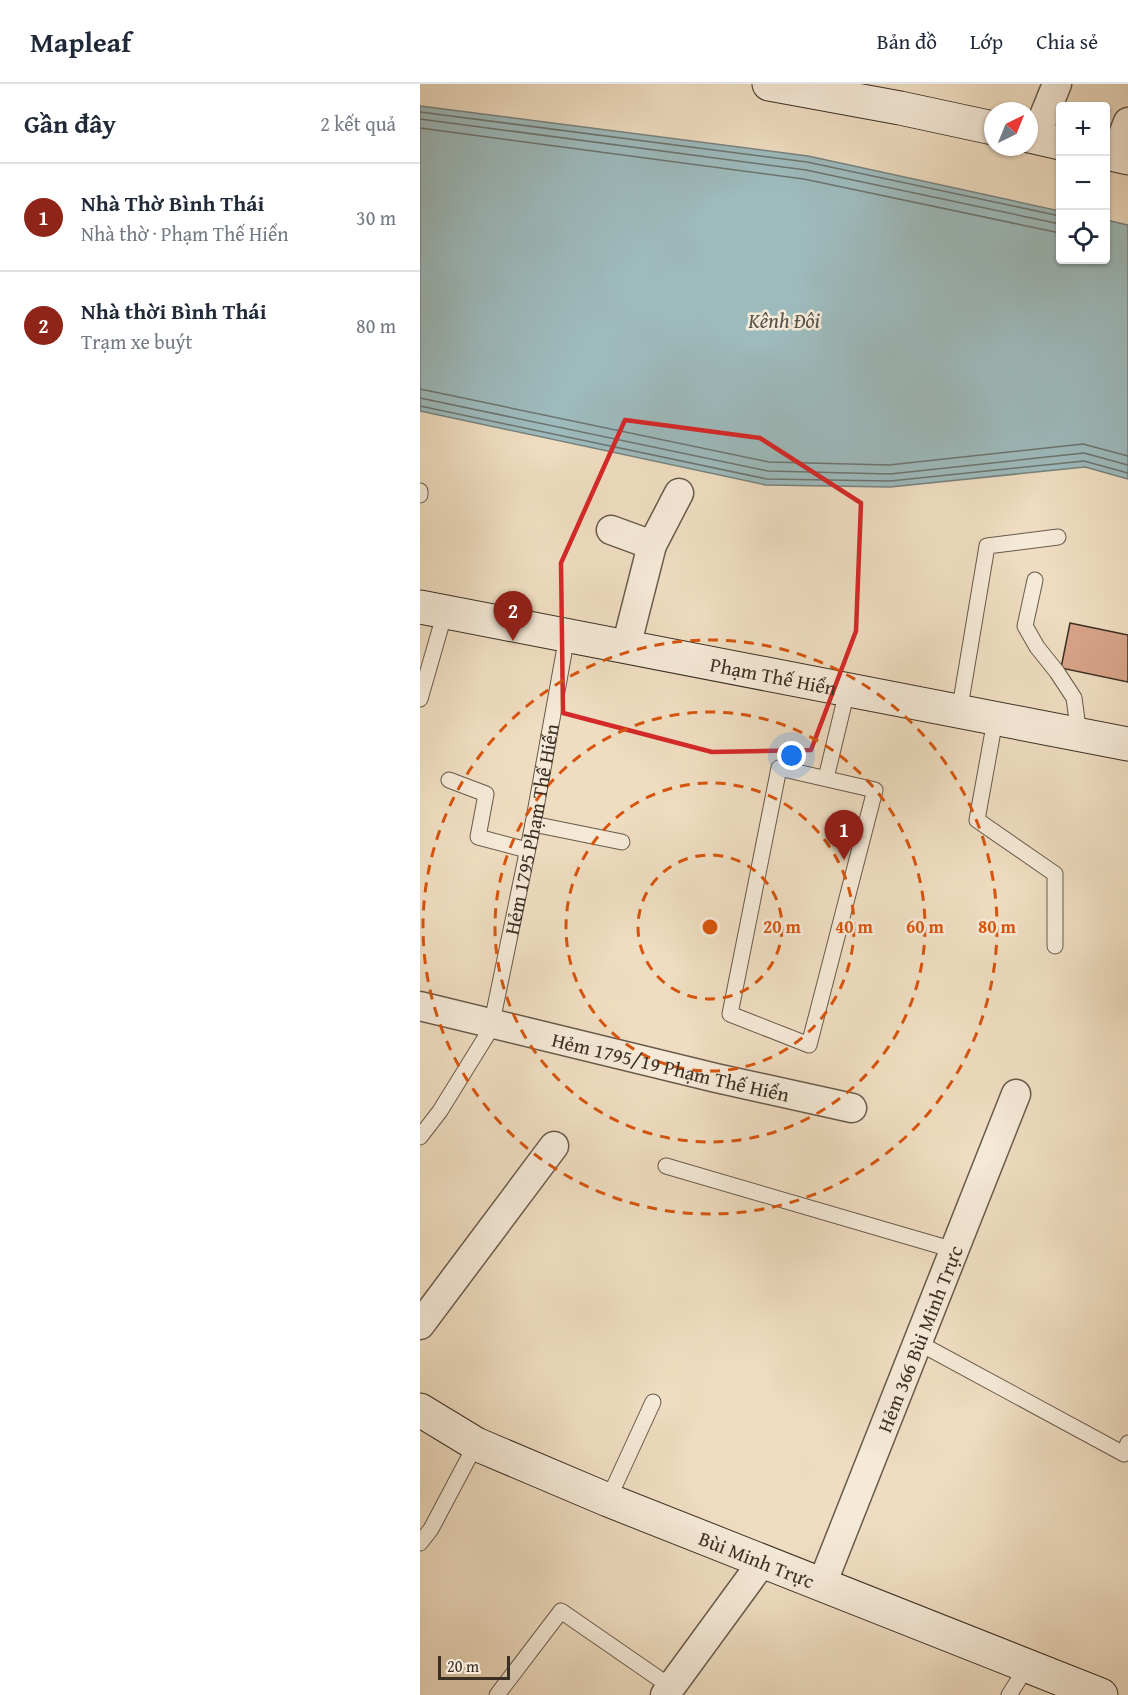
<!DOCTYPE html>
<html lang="vi">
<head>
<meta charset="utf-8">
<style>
	:root { --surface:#fff; --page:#f2f2f3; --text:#1f2937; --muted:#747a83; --line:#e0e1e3; --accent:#8f2418 }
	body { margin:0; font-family:"Gentium Book Plus",serif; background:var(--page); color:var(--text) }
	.controls { position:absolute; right:18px; top:18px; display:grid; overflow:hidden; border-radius:6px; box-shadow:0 2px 4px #0004 }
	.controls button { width:54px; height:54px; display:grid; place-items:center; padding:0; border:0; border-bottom:2px solid var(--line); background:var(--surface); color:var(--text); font:30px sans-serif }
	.compass { position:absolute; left:564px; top:18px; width:54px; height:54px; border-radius:50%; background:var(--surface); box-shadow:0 2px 4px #0004; rotate:43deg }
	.scale { position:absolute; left:18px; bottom:15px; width:72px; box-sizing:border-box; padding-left:6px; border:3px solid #3b2f24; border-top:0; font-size:16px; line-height:21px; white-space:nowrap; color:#3b2f24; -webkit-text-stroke:4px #f5e9d7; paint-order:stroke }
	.you { position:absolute; left:372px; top:672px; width:21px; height:21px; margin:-15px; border:4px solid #fff; border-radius:50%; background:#1a73e8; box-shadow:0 0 0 9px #1a73e833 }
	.badge { display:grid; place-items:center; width:39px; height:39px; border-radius:50%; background:var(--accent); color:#fff; font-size:20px; font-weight:700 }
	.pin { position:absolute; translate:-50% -50px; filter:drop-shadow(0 2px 3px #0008) }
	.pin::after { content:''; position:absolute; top:32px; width:21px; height:18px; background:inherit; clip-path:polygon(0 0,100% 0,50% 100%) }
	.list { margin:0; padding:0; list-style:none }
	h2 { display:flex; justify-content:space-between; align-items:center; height:78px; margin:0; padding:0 24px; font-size:26px }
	h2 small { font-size:20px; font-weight:400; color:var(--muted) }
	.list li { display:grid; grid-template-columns:39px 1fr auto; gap:18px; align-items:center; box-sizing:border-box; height:108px; padding:0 24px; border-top:2px solid var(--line) }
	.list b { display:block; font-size:22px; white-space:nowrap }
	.list p { margin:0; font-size:20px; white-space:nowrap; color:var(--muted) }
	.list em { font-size:20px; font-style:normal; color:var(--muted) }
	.icon { flex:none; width:33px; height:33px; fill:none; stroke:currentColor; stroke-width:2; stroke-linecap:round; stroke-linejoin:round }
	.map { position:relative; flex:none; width:708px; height:1611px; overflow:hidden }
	header { display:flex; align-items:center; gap:36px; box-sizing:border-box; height:84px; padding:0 30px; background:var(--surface); border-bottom:2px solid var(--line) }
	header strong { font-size:28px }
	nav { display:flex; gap:33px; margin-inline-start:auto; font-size:21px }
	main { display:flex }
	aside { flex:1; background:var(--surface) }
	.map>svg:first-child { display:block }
</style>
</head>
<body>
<header>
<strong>Mapleaf</strong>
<nav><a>Bản đồ</a><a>Lớp</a><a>Chia sẻ</a></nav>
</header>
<main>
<aside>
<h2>Gần đây<small>2 kết quả</small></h2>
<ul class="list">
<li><span class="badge">1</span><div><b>Nhà Thờ Bình Thái</b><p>Nhà thờ · Phạm Thế Hiển</p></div><em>30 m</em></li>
<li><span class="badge">2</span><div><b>Nhà thời Bình Thái</b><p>Trạm xe buýt</p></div><em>80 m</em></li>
</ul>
</aside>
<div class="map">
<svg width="708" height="1611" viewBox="0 0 708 1611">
	<rect width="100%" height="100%" fill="#efddc1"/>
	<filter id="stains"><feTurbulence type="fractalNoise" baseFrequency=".00333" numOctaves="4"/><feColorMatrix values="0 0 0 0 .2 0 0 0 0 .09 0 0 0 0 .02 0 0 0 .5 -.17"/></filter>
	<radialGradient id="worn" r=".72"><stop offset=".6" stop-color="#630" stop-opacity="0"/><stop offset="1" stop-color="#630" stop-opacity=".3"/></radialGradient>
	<!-- water -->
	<path fill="#9dbabc" stroke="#76827f" stroke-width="1.5" d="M0,22L388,72L640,127V176H686V136L708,141V395L665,383L470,403L346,401L0,327Z"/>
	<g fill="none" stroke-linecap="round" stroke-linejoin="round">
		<!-- shore -->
		<path stroke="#6c7470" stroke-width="1.5" d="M0,28L387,78L640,132
			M0,35L386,86L640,140
			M0,44L384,95L640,149
			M0,305L349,378L469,381L663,360L708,372
			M0,314L348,387L470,390L664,369L708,381
			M0,322L347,395L470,397L664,377L708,389"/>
	</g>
	<!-- building -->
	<path fill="#d8a48a" stroke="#3b2f24" stroke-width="1.5" d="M650,539L708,551V598L641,584Z"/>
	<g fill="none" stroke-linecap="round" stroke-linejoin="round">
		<defs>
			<g id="lane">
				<path d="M0,407V411"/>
				<path d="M615,496L605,542L617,563L637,588L654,614L659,651"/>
				<path d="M0,615L25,528"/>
				<path d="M539,629L567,462L638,453"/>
				<path d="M575,636L557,736L635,790V862"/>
				<path d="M359,684L455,706L389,961L310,930Z"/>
				<path d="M406,694L427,607"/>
				<path d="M29,696L66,710L58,753L107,766"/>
				<path d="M113,740L202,758"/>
				<path id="s1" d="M0,1053L20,1027L67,951L72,938L113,740L147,552"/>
				<path d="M246,1082L534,1166"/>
				<path d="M497,1258L704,1370L708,1359"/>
				<path d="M188,1416L233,1318"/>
				<path d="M0,1459L11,1445L56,1360"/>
				<path d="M77,1611L141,1527L251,1603"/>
				<path d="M589,1611L608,1581"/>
			</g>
			<g id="street">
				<path d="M615,54L637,0"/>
				<path d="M695,71L708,38"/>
				<path d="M191,446L232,461L206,563"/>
				<path d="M232,461L259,409"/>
				<path id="s2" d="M0,922L296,994L432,1024"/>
				<path d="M0,1241L134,1062"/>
				<path id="s3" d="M402,1500L596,1010"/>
				<path d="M245,1611L343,1477"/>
			</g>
			<g id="secondary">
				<path d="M349,0L480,24L573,44"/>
				<path d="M609,52L640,59"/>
				<path d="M686,69L708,74"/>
				<path id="s4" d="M0,523L708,660"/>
				<path id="s5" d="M0,1326L56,1360L188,1416L681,1611"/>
			</g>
		</defs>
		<!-- lane casing -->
		<use href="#lane" stroke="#685a4b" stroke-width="17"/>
		<!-- street casing -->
		<use href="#street" stroke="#685a4b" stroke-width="31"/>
		<!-- secondary casing -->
		<use href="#secondary" stroke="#3b2f24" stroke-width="35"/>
		<!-- lane -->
		<use href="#lane" stroke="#f5e9d7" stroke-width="15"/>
		<!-- street -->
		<use href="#street" stroke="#f5e9d7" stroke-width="28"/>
		<!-- secondary -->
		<use href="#secondary" stroke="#f5e9d7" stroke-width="33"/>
	</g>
	<!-- marked area -->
	<path fill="none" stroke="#d62828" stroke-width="4.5" stroke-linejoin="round" d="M205,336L340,354L441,419L436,547L391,666L292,668L143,629L141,479Z"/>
	<!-- distance rings -->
	<g fill="none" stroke="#d7550e" stroke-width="3" stroke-dasharray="10 8">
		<circle cx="290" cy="843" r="72"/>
		<circle cx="290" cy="843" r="144"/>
		<circle cx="290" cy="843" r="215"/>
		<circle cx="290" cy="843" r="287"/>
	</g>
	<g text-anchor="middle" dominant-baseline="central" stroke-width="5" stroke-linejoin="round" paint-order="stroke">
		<!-- street labels -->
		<g font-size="20" fill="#3b2f24" stroke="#f5e9d7">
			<text stroke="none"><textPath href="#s4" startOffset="360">Phạm Thế Hiển</textPath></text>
			<text stroke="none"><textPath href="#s1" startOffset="333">Hẻm 1795 Phạm Thế Hiển</textPath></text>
			<text stroke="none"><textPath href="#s2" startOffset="258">Hẻm 1795/19 Phạm Thế Hiển</textPath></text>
			<text stroke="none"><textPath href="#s3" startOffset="264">Hẻm 366 Bùi Minh Trực</textPath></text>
			<text stroke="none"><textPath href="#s5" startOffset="369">Bùi Minh Trực</textPath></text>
		</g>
		<!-- water labels -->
		<g font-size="21" font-style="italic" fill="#54524a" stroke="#f5e9d7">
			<text x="364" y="236">Kênh Đôi</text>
		</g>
	</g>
	<circle cx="290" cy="843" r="9" fill="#d7550e" stroke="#f5e9d7" stroke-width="3"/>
	<g font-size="18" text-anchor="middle" font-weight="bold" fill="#d7550e" stroke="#f5e9d7" stroke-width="5" stroke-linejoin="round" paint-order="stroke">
		<text x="362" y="849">20 m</text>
		<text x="434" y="849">40 m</text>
		<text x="505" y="849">60 m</text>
		<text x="577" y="849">80 m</text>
	</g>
	<rect width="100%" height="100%" filter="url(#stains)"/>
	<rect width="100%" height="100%" fill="url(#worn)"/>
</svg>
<div class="controls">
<button>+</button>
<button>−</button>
<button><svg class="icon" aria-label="locate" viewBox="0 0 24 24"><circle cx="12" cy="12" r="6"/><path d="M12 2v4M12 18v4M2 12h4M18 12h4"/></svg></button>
</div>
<svg class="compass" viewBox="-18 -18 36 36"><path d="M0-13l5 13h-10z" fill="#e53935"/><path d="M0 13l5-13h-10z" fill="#747a83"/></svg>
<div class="scale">20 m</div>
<div class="you"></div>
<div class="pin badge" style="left:424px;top:776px">1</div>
<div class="pin badge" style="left:93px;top:557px">2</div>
</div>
</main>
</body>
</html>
